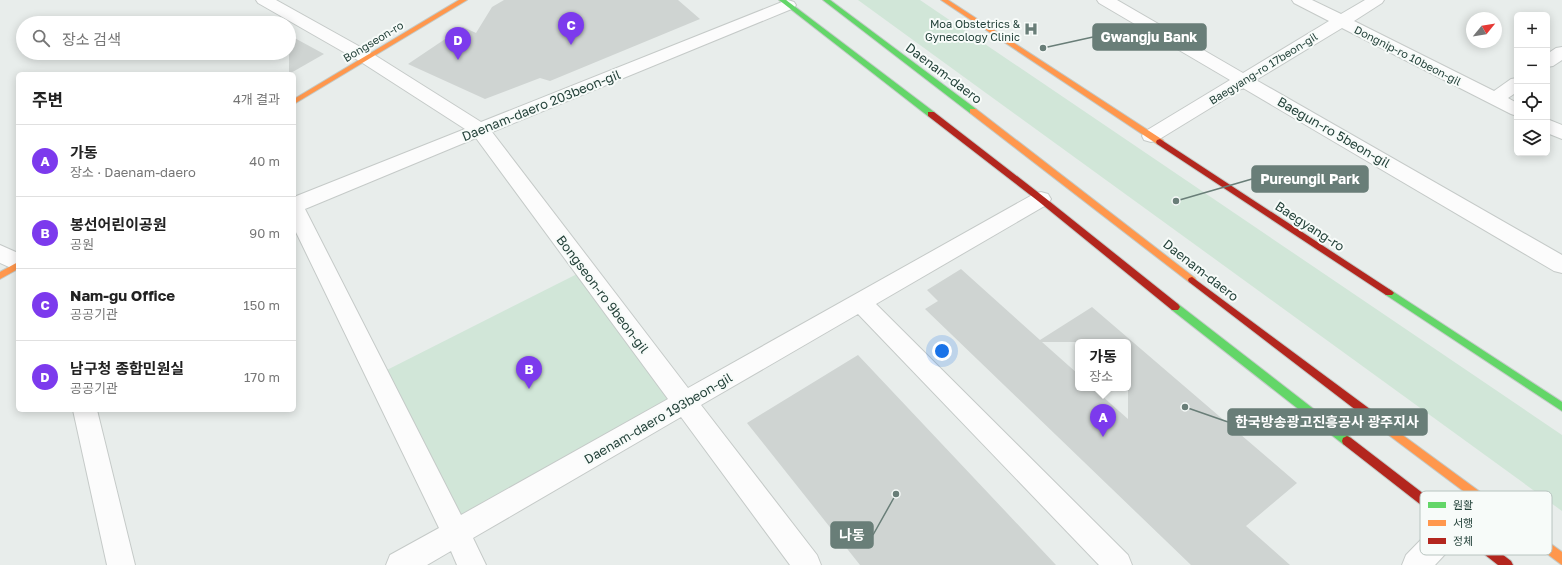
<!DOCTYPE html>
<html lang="ko">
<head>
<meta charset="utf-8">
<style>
	:root { --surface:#fff; --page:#f2f2f2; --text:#222; --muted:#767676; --line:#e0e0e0; --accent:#7c3aed }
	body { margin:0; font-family:"Golos Text","Noto Sans KR",sans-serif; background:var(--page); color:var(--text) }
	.controls { position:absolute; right:12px; top:12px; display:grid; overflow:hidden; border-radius:6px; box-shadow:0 2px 10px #0003 }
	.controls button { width:36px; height:36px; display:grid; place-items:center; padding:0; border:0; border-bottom:1px solid var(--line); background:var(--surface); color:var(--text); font:20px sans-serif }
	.compass { position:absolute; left:1466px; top:12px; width:36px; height:36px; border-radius:50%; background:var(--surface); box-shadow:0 2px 10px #0003; rotate:60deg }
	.you { position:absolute; left:942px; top:351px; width:14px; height:14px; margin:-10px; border:3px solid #fff; border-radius:50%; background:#1a73e8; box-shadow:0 0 0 6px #1a73e833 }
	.badge { display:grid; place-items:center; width:26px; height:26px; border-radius:50%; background:var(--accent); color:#fff; font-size:13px; font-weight:700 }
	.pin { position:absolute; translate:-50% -33px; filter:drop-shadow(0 1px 2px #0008) }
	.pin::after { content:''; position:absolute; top:21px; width:14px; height:12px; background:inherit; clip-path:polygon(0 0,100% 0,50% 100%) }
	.popup { position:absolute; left:1075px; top:339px; width:56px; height:52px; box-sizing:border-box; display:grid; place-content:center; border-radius:6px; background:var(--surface); filter:drop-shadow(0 1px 3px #0005); font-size:13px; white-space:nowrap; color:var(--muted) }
	.popup b { font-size:15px; color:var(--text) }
	.popup::after { content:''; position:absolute; left:50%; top:100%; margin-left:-8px; border:8px solid transparent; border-top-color:var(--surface) }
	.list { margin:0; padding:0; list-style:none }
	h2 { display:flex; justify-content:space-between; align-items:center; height:52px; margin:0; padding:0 16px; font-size:17px }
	h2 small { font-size:13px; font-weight:400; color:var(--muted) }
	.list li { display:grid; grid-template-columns:26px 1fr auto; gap:12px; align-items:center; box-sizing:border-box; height:72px; padding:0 16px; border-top:1px solid var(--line) }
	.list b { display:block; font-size:15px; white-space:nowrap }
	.list p { margin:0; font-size:13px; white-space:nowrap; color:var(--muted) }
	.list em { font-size:13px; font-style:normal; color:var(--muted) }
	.icon { flex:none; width:22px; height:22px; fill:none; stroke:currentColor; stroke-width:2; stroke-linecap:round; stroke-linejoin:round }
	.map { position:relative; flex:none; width:1562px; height:565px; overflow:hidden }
	.search { position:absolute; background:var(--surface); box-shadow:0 2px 10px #0003; left:16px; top:16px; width:280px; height:44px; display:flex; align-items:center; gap:10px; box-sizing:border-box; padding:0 14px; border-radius:22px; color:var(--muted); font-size:15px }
	.panel { position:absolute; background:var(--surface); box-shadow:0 2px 10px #0003; left:16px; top:72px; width:280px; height:340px; border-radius:6px }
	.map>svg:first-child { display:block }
</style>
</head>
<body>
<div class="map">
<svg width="1562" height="565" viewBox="0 0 1562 565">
	<rect width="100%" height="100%" fill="#e8edeb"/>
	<!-- green -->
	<path fill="#d1e6d8" d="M858,0H920L1562,435V511Z
		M585,270L685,403L456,533L377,375Z"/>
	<!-- building -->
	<path fill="#cfd4d2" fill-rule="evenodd" d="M504,0H678L700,19L550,81L540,78L485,99L408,64L463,27L476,33L492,7Z
		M289,35L324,54L289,74Z
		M961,269L1040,340L1092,307L1297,483L1246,526L1290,565H1191L925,309L938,301L927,290ZM1042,342H1128V419L1093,388H1078V374Z
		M858,355L1056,565H860L747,423Z"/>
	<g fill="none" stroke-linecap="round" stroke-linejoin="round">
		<defs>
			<path id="street" d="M256,0H276L373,54L481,122L782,2L788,0L794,2L796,5L794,8L492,132L688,388L1034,194L1041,192L1048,194L1051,199L1048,204L876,304L1128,555L1132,565H1099L858,314L701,405L817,555L821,565H790L681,417L473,538L486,565H457L451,551L427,565H386L390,555L439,528L294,228V197L465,129L361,62L258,3ZM476,138L668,399L461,515L305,209Z
				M1097,0H1117L1243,73L1329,21L1294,3L1292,0H1312L1341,14L1365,0H1384L1382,3L1354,21L1494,91L1511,79L1517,78V92L1508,98L1517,103V116L1511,114L1342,28L1256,80L1562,255V273L1554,271L1243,88L1158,140L1151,142L1144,140L1142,136L1144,132L1230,80L1099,3Z
				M1562,47V60L1553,66L1547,67V54L1556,48Z
				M1547,119L1562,125V139L1547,133Z
				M0,245L18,253V271L0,263Z
				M73,410H97L135,565H107Z
				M1455,511L1465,515L1469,524L1465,533L1435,565H1402L1406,555L1445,515Z"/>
			<path id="fast" d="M779,0H786L934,112V116H928Z
				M823,0H830L976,109V113H970Z
				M1389,289L1562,402V411L1386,295L1384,293L1386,291Z
				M1175,303L1178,304L1351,438L1352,441L1351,444L1347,446L1343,444L1172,310L1170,307L1172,304Z"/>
			<path id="slow" d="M459,0H467L294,104V99Z
				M941,0H948L1163,140L1164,142L1163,144H1157Z
				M970,109H976L1195,278L1196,280L1195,282H1189L970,113Z
				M18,262V269L0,279V272Z
				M1382,420L1562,552V565L1378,427L1377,424L1378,421Z"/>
			<path id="jam" d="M928,112H934L1044,197L1178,304L1180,307L1178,310H1172L1038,201L928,116Z
				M1160,139L1392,291L1394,293L1392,295H1386L1157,144L1156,142L1157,140Z
				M1192,277L1386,421L1387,424L1386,427L1382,428L1378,427L1189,282L1188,280L1189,278Z
				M1347,436L1351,438L1511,561L1513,565H1498L1343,444L1342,441L1343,438Z"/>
		</defs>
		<!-- street casing -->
		<use href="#street" stroke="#c5cac8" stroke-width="2"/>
		<!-- fast casing -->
		<use href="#fast" stroke="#c3cbc8" stroke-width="2"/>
		<!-- slow casing -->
		<use href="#slow" stroke="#c3cbc8" stroke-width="2"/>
		<!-- jam casing -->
		<use href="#jam" stroke="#c3cbc8" stroke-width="2"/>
		<!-- street -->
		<use href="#street" fill="#fcfcfc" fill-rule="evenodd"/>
		<!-- fast -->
		<use href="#fast" fill="#63d668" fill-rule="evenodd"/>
		<!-- slow -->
		<use href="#slow" fill="#ff974d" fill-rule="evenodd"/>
		<!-- jam -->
		<use href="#jam" fill="#b3261e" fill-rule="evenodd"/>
	</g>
	<!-- icons -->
	<defs>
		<symbol id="hospital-bare" viewBox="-9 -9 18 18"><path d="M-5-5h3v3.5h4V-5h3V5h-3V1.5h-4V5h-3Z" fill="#697e78" stroke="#f7fbf9" stroke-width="2.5" paint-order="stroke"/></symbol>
	</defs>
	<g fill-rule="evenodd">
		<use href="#hospital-bare" x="1021" y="19" width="20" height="20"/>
	</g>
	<g text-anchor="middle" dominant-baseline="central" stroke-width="4" stroke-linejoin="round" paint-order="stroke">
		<!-- far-poi labels -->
		<g font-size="11" fill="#24423a" stroke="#f7fbf9" text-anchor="end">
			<text x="1020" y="23">Moa Obstetrics &amp;<tspan x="1020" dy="13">Gynecology Clinic</tspan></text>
		</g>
		<!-- far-street labels -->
		<g font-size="11" fill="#24423a" stroke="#f7fbf9">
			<text transform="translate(373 41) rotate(-31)">Bongseon-ro</text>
			<text transform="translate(1408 55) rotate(27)">Dongnip-ro 10beon-gil</text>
			<text transform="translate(1263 68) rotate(-32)">Baegyang-ro 17beon-gil</text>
		</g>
		<!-- street labels -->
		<g font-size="13" fill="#24423a" stroke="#f7fbf9">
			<text transform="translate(944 73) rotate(37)">Daenam-daero</text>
			<text transform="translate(541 105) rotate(-22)">Daenam-daero 203beon-gil</text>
			<text transform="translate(1334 132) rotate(30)">Baegun-ro 5beon-gil</text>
			<text transform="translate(1310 226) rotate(33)">Baegyang-ro</text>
			<text transform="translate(1201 270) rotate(38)">Daenam-daero</text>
			<text transform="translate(603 294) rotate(53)">Bongseon-ro 9beon-gil</text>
			<text transform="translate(658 418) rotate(-30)">Daenam-daero 193beon-gil</text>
		</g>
	</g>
	<!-- legend -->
	<rect x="1420" y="491" width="132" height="64" rx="6" fill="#f7fbf9" stroke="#b8c4c0" stroke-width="1"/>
	<rect x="1428" y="502" width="18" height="6" fill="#63d668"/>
	<rect x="1428" y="520" width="18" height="6" fill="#ff974d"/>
	<rect x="1428" y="538" width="18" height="6" fill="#b3261e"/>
	<g font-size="11" fill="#24423a">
		<text x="1453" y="509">원활</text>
		<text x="1453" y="527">서행</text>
		<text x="1453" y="545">정체</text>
	</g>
	<!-- callouts -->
	<path fill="none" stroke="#697e78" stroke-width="1.5" d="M1043 48L1093 37M1176 201L1252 179M1185 407L1228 422M896 494L873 535"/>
	<g fill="#697e78" stroke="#f7fbf9" stroke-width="1.5">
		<circle cx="1043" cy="48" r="4"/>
		<circle cx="1176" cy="201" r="4"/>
		<circle cx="1185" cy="407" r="4"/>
		<circle cx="896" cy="494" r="4"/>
	</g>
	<g fill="#697e78" stroke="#697e78" stroke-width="1.5">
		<rect x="1093" y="24" width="113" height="26" rx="4"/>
		<rect x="1252" y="166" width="116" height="26" rx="4"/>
		<rect x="1228" y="409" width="199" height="26" rx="4"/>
		<rect x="831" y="522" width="42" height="26" rx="4"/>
	</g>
	<g font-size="14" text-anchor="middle" font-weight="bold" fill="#fff">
		<text x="1149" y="42">Gwangju Bank</text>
		<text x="1310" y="184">Pureungil Park</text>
		<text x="1327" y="427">한국방송광고진흥공사 광주지사</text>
		<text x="852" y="540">나동</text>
	</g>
</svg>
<div class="controls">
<button>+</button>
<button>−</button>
<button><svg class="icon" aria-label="locate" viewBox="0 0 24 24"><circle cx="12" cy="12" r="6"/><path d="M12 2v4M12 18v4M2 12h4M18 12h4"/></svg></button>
<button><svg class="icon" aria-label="layers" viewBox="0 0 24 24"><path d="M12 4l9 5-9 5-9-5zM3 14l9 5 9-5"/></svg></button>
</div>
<svg class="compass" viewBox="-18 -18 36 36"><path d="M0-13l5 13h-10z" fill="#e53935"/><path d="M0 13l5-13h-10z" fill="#767676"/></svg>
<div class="you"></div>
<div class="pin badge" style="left:1103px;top:437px">A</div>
<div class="popup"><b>가동</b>장소</div>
<div class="pin badge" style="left:529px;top:389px">B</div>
<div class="pin badge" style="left:571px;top:45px">C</div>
<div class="pin badge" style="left:458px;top:60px">D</div>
<div class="search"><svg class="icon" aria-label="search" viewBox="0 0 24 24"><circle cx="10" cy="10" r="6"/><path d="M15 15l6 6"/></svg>장소 검색</div>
<section class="panel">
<h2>주변<small>4개 결과</small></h2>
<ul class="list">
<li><span class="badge">A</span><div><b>가동</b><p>장소 · Daenam-daero</p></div><em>40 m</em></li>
<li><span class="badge">B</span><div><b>봉선어린이공원</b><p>공원</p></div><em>90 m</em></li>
<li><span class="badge">C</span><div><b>Nam-gu Office</b><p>공공기관</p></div><em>150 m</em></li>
<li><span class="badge">D</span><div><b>남구청 종합민원실</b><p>공공기관</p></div><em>170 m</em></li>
</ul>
</section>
</div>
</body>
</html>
